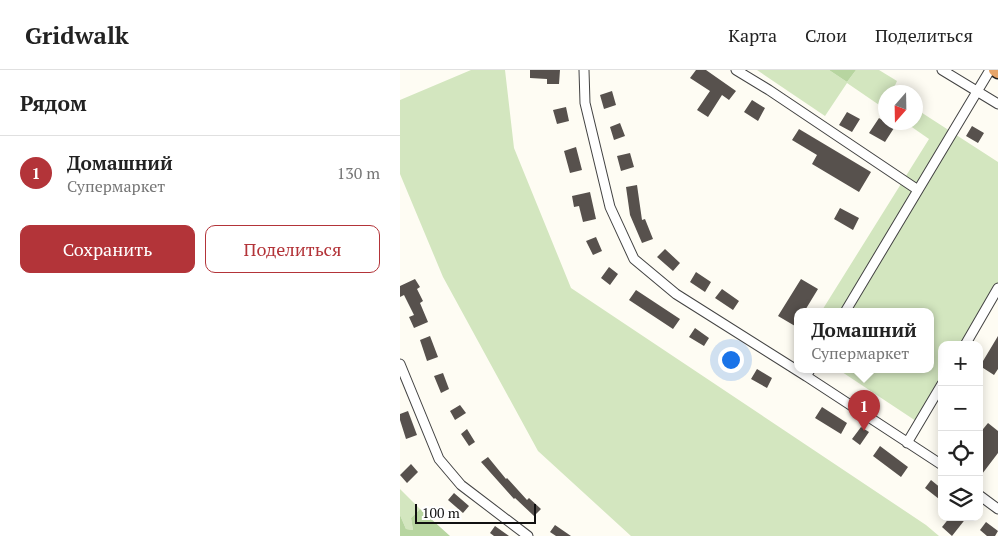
<!DOCTYPE html>
<html lang="ru">
<head>
<meta charset="utf-8">
<style>
	:root { --surface:#fff; --page:#f2f2f2; --text:#222; --muted:#767676; --line:#e0e0e0; --accent:#b33439 }
	body { margin:0; font-family:"PT Serif",serif; background:var(--page); color:var(--text) }
	.controls { position:absolute; right:15px; bottom:15px; display:grid; overflow:hidden; border-radius:10px; box-shadow:0 2px 12px #0003 }
	.controls button { width:45px; height:45px; display:grid; place-items:center; padding:0; border:0; border-bottom:1px solid var(--line); background:var(--surface); color:var(--text); font:25px sans-serif }
	.compass { position:absolute; left:478px; top:15px; width:45px; height:45px; border-radius:50%; background:var(--surface); box-shadow:0 2px 12px #0003; rotate:200deg }
	.scale { position:absolute; left:15px; bottom:12px; width:121px; box-sizing:border-box; padding-left:5px; border:2px solid #101010; border-top:0; font-size:14px; line-height:18px; white-space:nowrap; color:#101010; -webkit-text-stroke:4px #fff; paint-order:stroke }
	.you { position:absolute; left:330px; top:289px; width:18px; height:18px; margin:-12px; border:4px solid #fff; border-radius:50%; background:#1a73e8; box-shadow:0 0 0 8px #1a73e833 }
	.badge { display:grid; place-items:center; width:32px; height:32px; border-radius:50%; background:var(--accent); color:#fff; font-size:16px; font-weight:700 }
	.pin { position:absolute; translate:-50% -41px; filter:drop-shadow(0 1px 2px #0008) }
	.pin::after { content:''; position:absolute; top:26px; width:18px; height:15px; background:inherit; clip-path:polygon(0 0,100% 0,50% 100%) }
	.popup { position:absolute; left:394px; top:238px; width:140px; height:65px; box-sizing:border-box; display:grid; place-content:center; border-radius:10px; background:var(--surface); filter:drop-shadow(0 1px 4px #0005); font-size:16px; white-space:nowrap; color:var(--muted) }
	.popup b { font-size:19px; color:var(--text) }
	.popup::after { content:''; position:absolute; left:50%; top:100%; margin-left:-10px; border:10px solid transparent; border-top-color:var(--surface) }
	.list { margin:0; padding:0; list-style:none }
	h2 { display:flex; justify-content:space-between; align-items:center; height:65px; margin:0; padding:0 20px; font-size:21px }
	h2 small { font-size:16px; font-weight:400; color:var(--muted) }
	.list li { display:grid; grid-template-columns:32px 1fr auto; gap:15px; align-items:center; box-sizing:border-box; height:75px; padding:0 20px; border-top:1px solid var(--line) }
	.list b { display:block; font-size:19px; white-space:nowrap }
	.list p { margin:0; font-size:16px; white-space:nowrap; color:var(--muted) }
	.list em { font-size:16px; font-style:normal; color:var(--muted) }
	.actions { display:flex; gap:10px; padding:15px 20px }
	.actions a { flex:1; padding:11px 0; border:1px solid var(--accent); border-radius:10px; text-align:center; font-size:18px; color:var(--accent) }
	.actions .main { background:var(--accent); color:#fff }
	.icon { flex:none; width:28px; height:28px; fill:none; stroke:currentColor; stroke-width:2; stroke-linecap:round; stroke-linejoin:round }
	.map { position:relative; flex:none; width:598px; height:466px; overflow:hidden }
	header { display:flex; align-items:center; gap:30px; box-sizing:border-box; height:70px; padding:0 25px; background:var(--surface); border-bottom:1px solid var(--line) }
	header strong { font-size:24px }
	nav { display:flex; gap:28px; margin-inline-start:auto; font-size:18px }
	main { display:flex }
	aside { flex:1; background:var(--surface) }
	.map>svg:first-child { display:block }
</style>
</head>
<body>
<header>
<strong>Gridwalk</strong>
<nav><a>Карта</a><a>Слои</a><a>Поделиться</a></nav>
</header>
<main>
<aside>
<h2>Рядом<small></small></h2>
<ul class="list">
<li><span class="badge">1</span><div><b>Домашний</b><p>Супермаркет</p></div><em>130 m</em></li>
</ul>
<div class="actions"><a class="main">Сохранить</a><a>Поделиться</a></div>
</aside>
<div class="map">
<svg width="598" height="466" viewBox="0 0 598 466">
	<rect width="100%" height="100%" fill="#fefcf3"/>
	<!-- green -->
	<path fill="#d3e6bf" d="M71,0H105L114,78L171,218L526,455L539,466H231L138,381L43,207L0,104V30Z
		M357,0H429L447,12L456,0H479L497,11L492,22H486L485,39L447,13L425,46Z
		M516,39L598,92V218L564,275H542V313L519,353L439,300H530V242H421L529,69L506,53L516,52Z
		M0,419L20,439L11,448L13,460L6,459L0,445Z"/>
	<!-- forest -->
	<path fill="#b7d5a0" d="M429,0H456L447,12Z
		M20,439L50,466H0V445L6,459L13,460L11,448Z"/>
	<!-- building -->
	<path fill="#57514d" d="M130,0H160L159,14H147V9L130,8Z
		M296,0H306L336,21L329,30L322,25L308,47L297,40L310,21L290,8Z
		M212,21L216,35L204,39L200,25Z
		M352,30L365,38L358,51L344,42Z
		M166,37L169,51L157,54L153,40Z
		M447,42L460,49L452,62L439,55Z
		M479,48L494,58L485,72L469,63Z
		M220,53L225,66L214,70L210,57Z
		M572,56L584,63L578,73L566,66Z
		M399,59L471,102L459,122L412,94L417,85L392,70Z
		M176,77L182,100L170,103L164,81Z
		M230,83L234,97L221,101L217,86Z
		M237,115L242,150L245,149L253,169L242,173L230,145L226,117Z
		M190,122L196,149L183,152L179,136L174,137L172,126Z
		M440,138L459,148L453,160L434,149Z
		M196,167L202,181L193,185L186,171Z
		M265,179L280,193L273,201L257,187Z
		M209,197L218,204L210,215L201,208Z
		M296,202L311,212L305,222L290,212Z
		M15,209L20,217L17,219L23,231L20,233L28,252L14,258L9,247L14,245L4,225L0,227V216Z
		M401,209L418,219L404,242H398V252L395,256L378,246Z
		M322,219L339,231L333,240L315,228Z
		M236,220L280,249L273,259L229,230Z
		M295,258L309,268L304,276L289,267Z
		M30,266L38,287L27,291L20,270Z
		M598,266V299L594,305L580,296Z
		M325,279L341,289L335,298L319,288Z
		M357,299L372,308L367,318L351,309Z
		M43,303L49,319L41,323L34,306Z
		M60,335L66,343L55,350L50,341Z
		M422,337L447,353L441,364L415,348Z
		M8,341L17,365L6,369L0,350V344Z
		M588,353L598,361V383L579,408V364Z
		M461,357L469,362L460,375L452,369Z
		M67,359L75,372L69,376L61,364Z
		M480,376L508,397L501,407L473,386Z
		M88,387L106,409L107,408L127,430L129,428L141,439L134,446L115,428L114,429L81,392Z
		M11,394L18,402L7,413L0,405Z
		M531,410L542,419V425L539,429L525,418Z
		M54,423L69,436L63,443L48,430Z
		M550,447H567L552,466L542,457Z
		M586,452L598,461L595,466H587L580,460Z
		M155,455L171,466H156L150,462Z
		M95,456L109,466H94L90,463Z"/>
	<g fill="none" stroke-linecap="round" stroke-linejoin="round">
		<defs>
			<path id="minor" d="M184,0L185,33L210,137L234,189L276,224L406,306L410,300
				M336,0L369,20L518,120
				M542,0L598,34
				M445,242L590,0
				M565,275L598,218
				M0,294L39,389L61,415L128,466
				M406,306L542,395
				M507,373L542,314
				M579,425L598,439"/>
			<path id="highway" d="M595,0L598,2"/>
		</defs>
		<!-- minor casing -->
		<use href="#minor" stroke="#434343" stroke-width="11"/>
		<!-- highway casing -->
		<use href="#highway" stroke="#212121" stroke-width="15"/>
		<!-- minor -->
		<use href="#minor" stroke="#fff" stroke-width="9"/>
		<!-- highway -->
		<use href="#highway" stroke="#e6a469" stroke-width="12"/>
	</g>
</svg>
<div class="controls">
<button>+</button>
<button>−</button>
<button><svg class="icon" aria-label="locate" viewBox="0 0 24 24"><circle cx="12" cy="12" r="6"/><path d="M12 2v4M12 18v4M2 12h4M18 12h4"/></svg></button>
<button><svg class="icon" aria-label="layers" viewBox="0 0 24 24"><path d="M12 4l9 5-9 5-9-5zM3 14l9 5 9-5"/></svg></button>
</div>
<svg class="compass" viewBox="-18 -18 36 36"><path d="M0-13l5 13h-10z" fill="#e53935"/><path d="M0 13l5-13h-10z" fill="#767676"/></svg>
<div class="scale">100 m</div>
<div class="you"></div>
<div class="pin badge" style="left:464px;top:361px">1</div>
<div class="popup"><b>Домашний</b>Супермаркет</div>
</div>
</main>
</body>
</html>
